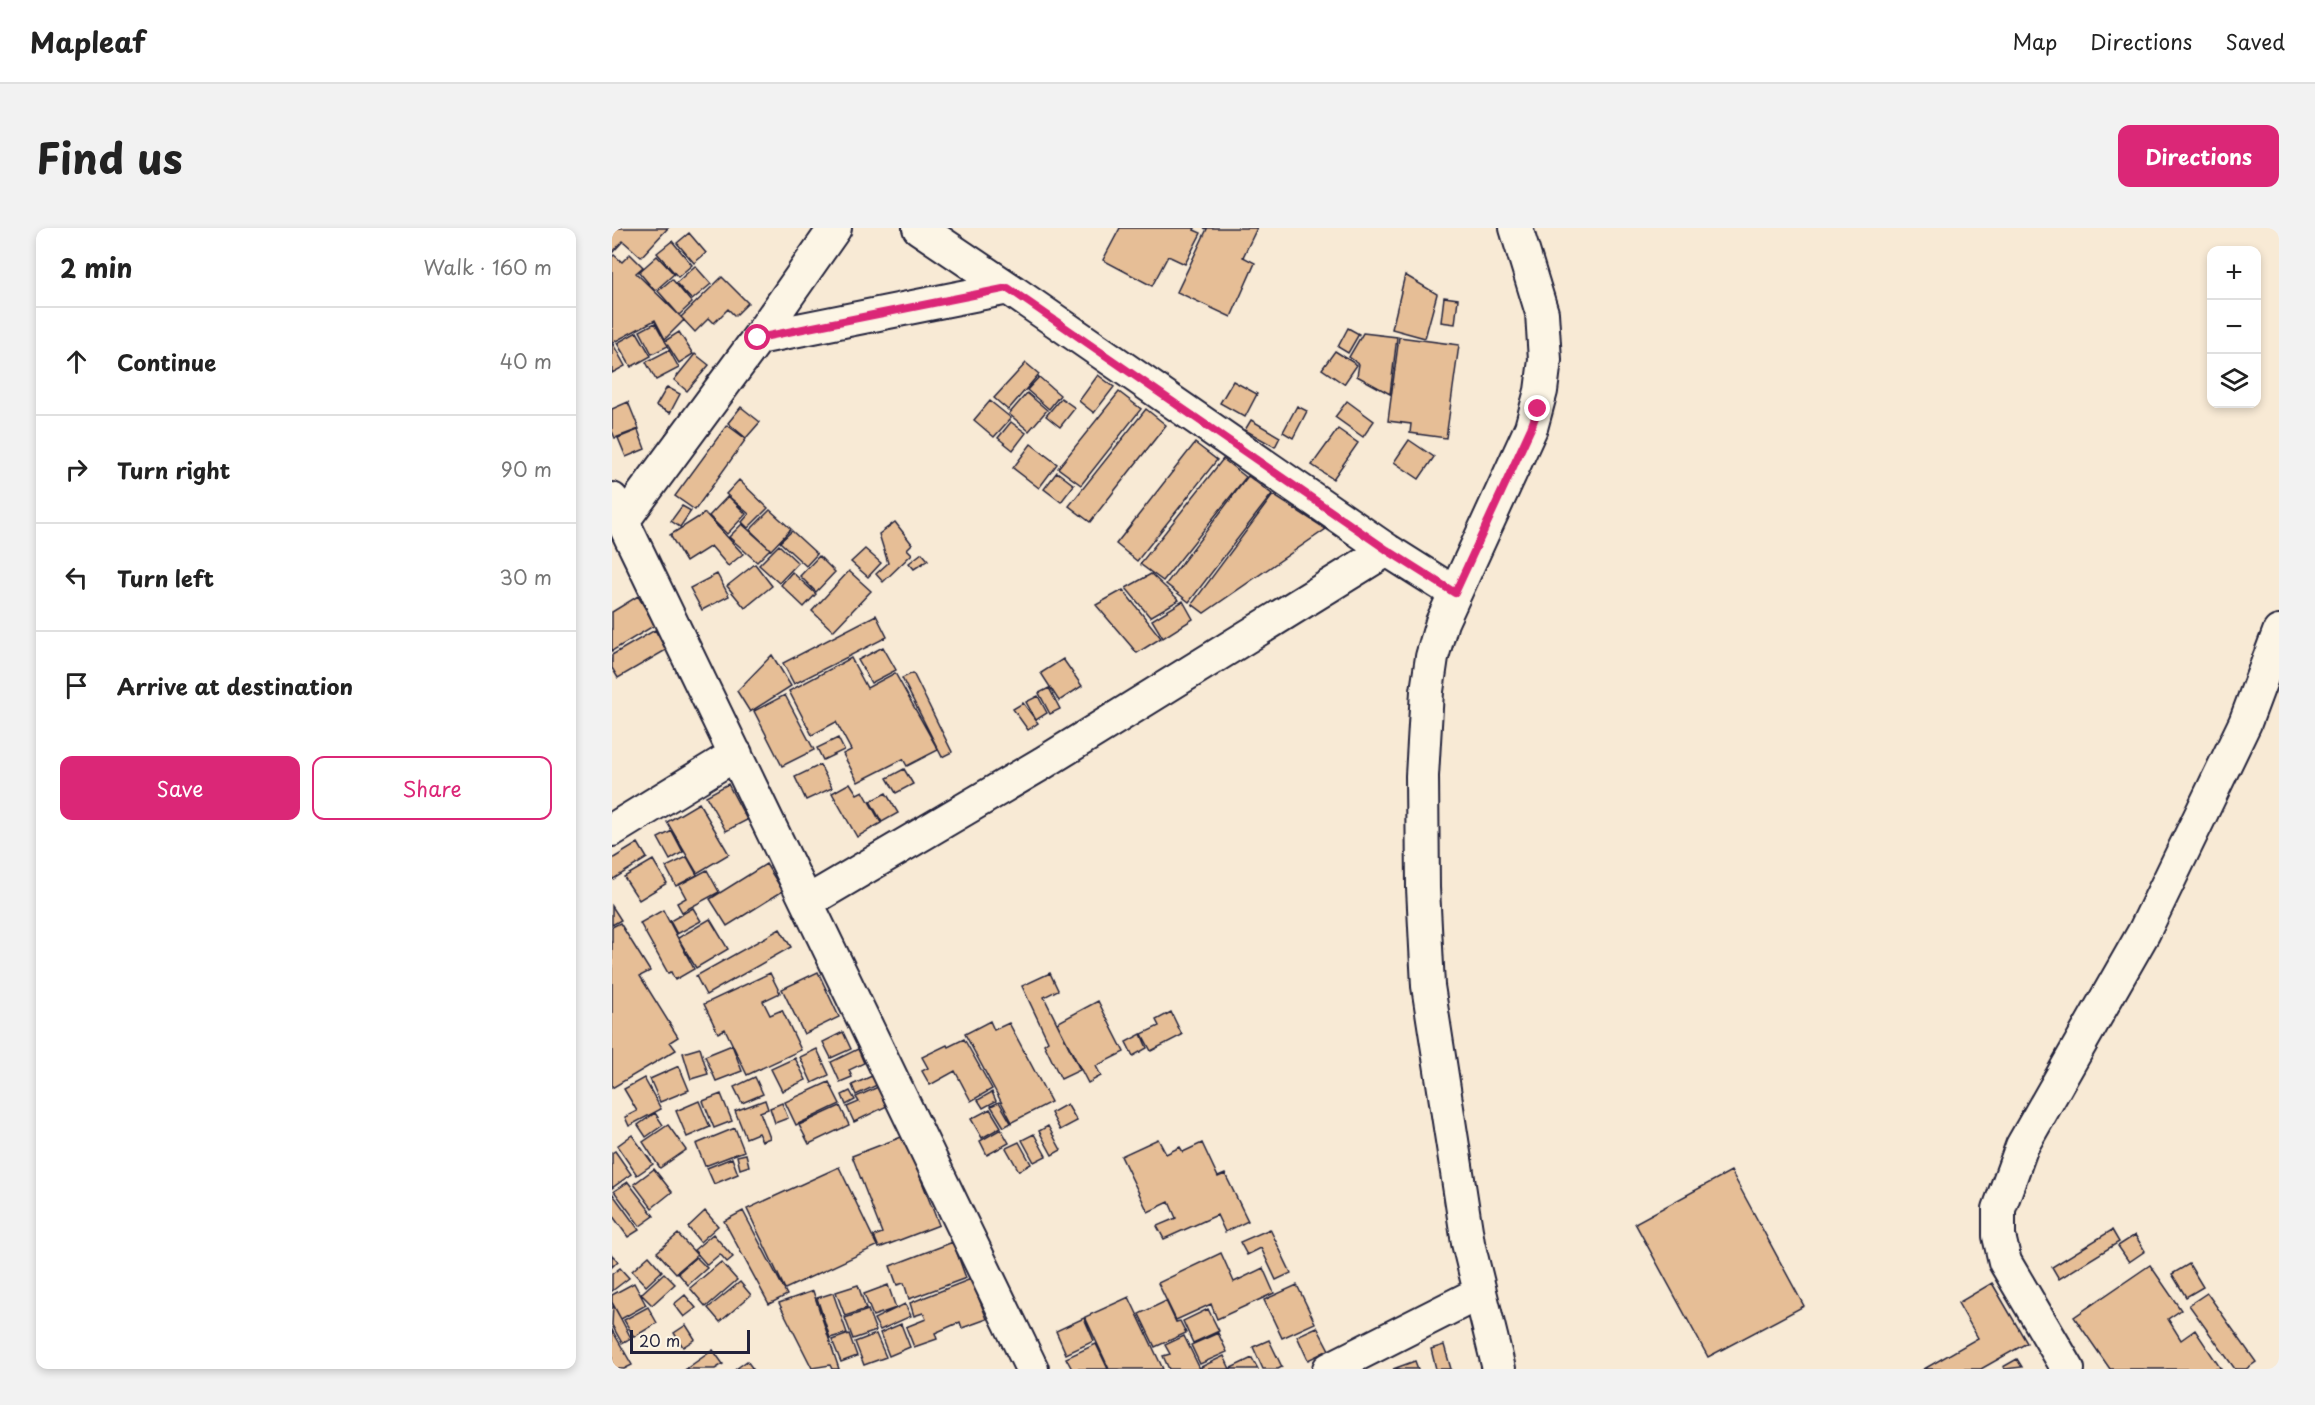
<!DOCTYPE html>
<html lang="en">
<head>
<meta charset="utf-8">
<style>
	:root { --surface:#fff; --page:#f2f2f2; --text:#222; --muted:#767676; --line:#e0e0e0; --accent:#db2777 }
	body { margin:0; font-family:"Playpen Sans",sans-serif; background:var(--page); color:var(--text) }
	.controls { position:absolute; right:18px; top:18px; display:grid; overflow:hidden; border-radius:12px; box-shadow:0 3px 9px #0003 }
	.controls button { width:54px; height:54px; display:grid; place-items:center; padding:0; border:0; border-bottom:2px solid var(--line); background:var(--surface); color:var(--text); font:30px sans-serif }
	.scale { position:absolute; left:18px; bottom:15px; width:120px; box-sizing:border-box; padding-left:6px; border:3px solid #22223b; border-top:0; font-size:16px; line-height:21px; white-space:nowrap; color:#22223b; -webkit-text-stroke:4px #fcf5e5; paint-order:stroke }
	.stop { position:absolute; width:18px; height:18px; margin:-14px; border:4px solid #db2777; border-radius:50%; background:#fff }
	.stop.end { background:#db2777; border-color:#fff; box-shadow:0 2px 6px #0008 }
	.list { margin:0; padding:0; list-style:none }
	h2 { display:flex; justify-content:space-between; align-items:center; height:78px; margin:0; padding:0 24px; font-size:26px }
	h2 small { font-size:20px; font-weight:400; color:var(--muted) }
	.list li { display:grid; grid-template-columns:39px 1fr auto; gap:18px; align-items:center; box-sizing:border-box; height:108px; padding:0 24px; border-top:2px solid var(--line) }
	.list b { display:block; font-size:22px; white-space:nowrap }
	.list em { font-size:20px; font-style:normal; color:var(--muted) }
	.actions { display:flex; gap:12px; padding:18px 24px }
	.actions a { flex:1; padding:14px 0; border:2px solid var(--accent); border-radius:12px; text-align:center; font-size:21px; color:var(--accent) }
	.actions .main { background:var(--accent); color:#fff }
	.icon { flex:none; width:33px; height:33px; fill:none; stroke:currentColor; stroke-width:2; stroke-linecap:round; stroke-linejoin:round }
	.map { position:relative; flex:none; width:1667px; height:1141px; overflow:hidden; border-radius:12px }
	header { display:flex; align-items:center; gap:36px; box-sizing:border-box; height:84px; padding:0 30px; background:var(--surface); border-bottom:2px solid var(--line) }
	header strong { font-size:28px }
	nav { display:flex; gap:33px; margin-inline-start:auto; font-size:21px }
	.intro { display:flex; align-items:center; justify-content:space-between; box-sizing:border-box; height:144px; padding:0 36px }
	h1 { margin:0; font-size:42px }
	.button { padding:15px 27px; border-radius:12px; background:var(--accent); color:#fff; font-size:21px; font-weight:700 }
	main { display:flex; gap:36px; padding:0 36px }
	aside { flex:1; background:var(--surface); border-radius:12px; box-shadow:0 3px 9px #0003 }
	.map>svg:first-child { display:block }
</style>
</head>
<body>
<header>
<strong>Mapleaf</strong>
<nav><a>Map</a><a>Directions</a><a>Saved</a></nav>
</header>
<div class="intro"><h1>Find us</h1><a class="button">Directions</a></div>
<main>
<aside>
<h2>2 min<small>Walk · 160 m</small></h2>
<ul class="list">
<li><svg class="icon" aria-label="ahead" viewBox="0 0 24 24"><path d="M12 20V5M6 11l6-6 6 6"/></svg><div><b>Continue</b></div><em>40 m</em></li>
<li><svg class="icon" aria-label="right" viewBox="0 0 24 24"><path d="M7 20v-9h11M14 6l5 5-5 5"/></svg><div><b>Turn right</b></div><em>90 m</em></li>
<li><svg class="icon" aria-label="left" viewBox="0 0 24 24"><path d="M17 20v-9H6M10 6l-5 5 5 5"/></svg><div><b>Turn left</b></div><em>30 m</em></li>
<li><svg class="icon" aria-label="arrive" viewBox="0 0 24 24"><path d="M6 21V4h12l-3 4 3 4H6"/></svg><div><b>Arrive at destination</b></div></li>
</ul>
<div class="actions"><a class="main">Save</a><a>Share</a></div>
</aside>
<div class="map">
<svg width="1667" height="1141" viewBox="0 0 1667 1141">
	<rect width="100%" height="100%" fill="#f8ead5"/>
	<filter id="ink" filterUnits="userSpaceOnUse"><feTurbulence type="fractalNoise" baseFrequency=".0167" numOctaves="2"/><feDisplacementMap in="SourceGraphic" scale="12" xChannelSelector="R" yChannelSelector="G"/><feConvolveMatrix kernelMatrix="1 2 1 2 8 2 1 2 1" color-interpolation-filters="sRGB"/></filter>
	<g filter="url(#ink)">
		<!-- building -->
		<path fill="#e6be96" stroke="#22223b" stroke-width="1.5" d="M0,0H56L29,29L11,13L0,25Z
			M508,0H583L582,2L589,5L573,36L556,28L540,58L491,32Z
			M592,0H645L631,29L643,35L619,89L565,64L595,1Z
			M77,5L94,25L82,35L65,15Z
			M60,13L80,37L66,49L45,25Z
			M18,26L31,39L24,45L72,92L53,111L43,92L0,115V29L2,27L10,34Z
			M45,28L62,46L43,63L27,44Z
			M83,38L99,56L80,72L64,55Z
			M793,47L825,66L813,110L780,101Z
			M110,49L136,75L123,88L116,81L102,95L97,90L83,104L69,89Z
			M60,51L80,75L67,87L46,63Z
			M832,69L846,71L843,96L829,94Z
			M43,95L56,118L40,126L28,103Z
			M736,100L747,106L736,125L726,119Z
			M25,104L39,128L19,139L5,115Z
			M67,104L81,126L67,135L53,113Z
			M751,105L785,109L778,166L745,148L747,136L737,129Z
			M787,109L847,117L834,210L798,205L799,196L776,193Z
			M1,116L13,138L0,145V117Z
			M57,122L67,140L44,152L34,134Z
			M723,123L745,137L732,156L710,141Z
			M83,126L97,137L75,163L62,152Z
			M414,135L427,146L396,182L382,170Z
			M486,147L502,159L482,185L467,173Z
			M427,149L448,167L437,181L415,162Z
			M621,153L645,166L633,189L608,175Z
			M55,159L68,166L58,185L44,178Z
			M507,164L529,181L469,257L446,240Z
			M415,165L435,182L417,203L397,186Z
			M449,170L463,180L448,199L434,188Z
			M378,173L399,190L382,209L362,192Z
			M735,173L762,193L751,209L723,189Z
			M16,174L27,201L3,210L0,203V181Z
			M685,178L695,183L681,210L671,204Z
			M129,179L148,194L134,210L116,195Z
			M534,181L554,197L478,294L457,278Z
			M639,192L668,209L663,219L633,202Z
			M399,194L414,205L401,222L386,210Z
			M115,197L134,211L83,282L63,268Z
			M726,201L746,215L721,251L700,237Z
			M26,202L33,221L14,229L6,210Z
			M797,212L822,229L807,251L782,234Z
			M583,215L605,232L525,333L504,316Z
			M419,216L445,236L427,260L401,240Z
			M611,231L634,249L551,353L528,336Z
			M445,244L462,257L449,274L432,261Z
			M636,248L660,266L577,374L554,356Z
			M127,252L156,280L136,300L130,294L137,286L114,266Z
			M661,267L714,301L592,385L580,376Z
			M116,268L134,286L115,306L97,288Z
			M70,278L79,283L68,299L59,293Z
			M158,282L179,301L159,322L138,302Z
			M93,285L131,326L116,338L99,318L74,334L58,307Z
			M283,294L300,316L295,321L300,326L271,354L264,346L276,335L267,306Z
			M130,296L158,321L145,334L117,309Z
			M180,303L205,326L194,338L168,314Z
			M167,317L186,335L167,355L147,337Z
			M253,321L269,335L256,349L239,334Z
			M310,325L316,332L302,341L297,335Z
			M207,328L223,344L204,364L188,348Z
			M143,336L160,358L133,380L115,358Z
			M237,343L259,363L221,403L200,383Z
			M180,344L204,366L192,379L169,357Z
			M105,346L117,368L90,382L78,360Z
			M539,346L567,372L538,389L514,360Z
			M511,362L549,410L525,425L484,377Z
			M26,368L43,397L0,423V384Z
			M571,373L581,391L551,410L540,392Z
			M264,387L275,409L182,456L171,435Z
			M43,402L54,422L6,450L0,440V427Z
			M271,419L284,442L259,455L246,432Z
			M160,427L179,458L138,484L125,463Z
			M239,430L255,460L283,445L326,522L295,538L291,531L246,554L231,526L239,522L224,494L200,507L177,463Z
			M451,431L470,458L447,473L429,445Z
			M301,445L340,524L330,529L290,450Z
			M437,460L448,481L438,486L427,465Z
			M173,467L202,522L170,538L142,483Z
			M426,468L435,485L424,492L414,474Z
			M411,475L426,495L416,502L401,481Z
			M226,510L232,522L211,532L205,520Z
			M208,537L220,560L194,572L183,549Z
			M292,541L301,556L284,565L275,550Z
			M238,555L245,566L251,563L269,595L245,609L220,565Z
			M116,556L135,592L114,603L94,568Z
			M274,565L286,585L270,594L258,573Z
			M87,575L117,626L85,645L55,594Z
			M60,603L71,624L58,632L46,610Z
			M26,615L35,630L0,652V631Z
			M75,629L85,647L64,658L54,639Z
			M41,632L55,655L27,672L12,649Z
			M154,636L171,663L115,698L98,671Z
			M95,642L107,664L70,684L65,675L74,670L67,657Z
			M0,678L9,692L0,697Z
			M81,680L89,693L65,706L58,693Z
			M51,682L82,741L63,752L59,744L56,745L28,695Z
			M98,691L116,721L84,740L66,710Z
			M8,695L38,743L28,748L66,809L58,814L64,822L0,860V699Z
			M168,701L179,719L94,767L84,748Z
			M206,744L227,789L192,806L170,761Z
			M158,745L168,765L151,773L158,787L170,782L189,822L135,847L113,801L106,805L92,776Z
			M438,745L446,762L432,769L468,842L449,851L432,816L436,813L410,758Z
			M486,773L512,824L484,838L489,848L476,855L445,795Z
			M559,784L570,807L539,823L530,806L547,798L544,792Z
			M378,793L382,802L397,795L439,874L400,894L353,806Z
			M231,804L239,821L219,830L211,814Z
			M529,806L535,820L521,828L514,814Z
			M352,811L380,861L359,873L343,843L318,857L310,843L316,840L310,829L335,817L336,819Z
			M120,817L130,843L104,853L93,828Z
			M88,820L96,846L79,851L71,825Z
			M205,821L217,847L200,855L188,829Z
			M246,821L252,835L237,842L240,849L228,854L219,834Z
			M183,830L194,852L170,863L159,841Z
			M67,838L77,862L48,874L38,851Z
			M260,848L265,857L244,867L240,857Z
			M143,849L151,866L130,875L122,859Z
			M32,850L49,881L17,898L13,889L25,883L12,861Z
			M217,854L228,876L184,897L173,874Z
			M266,859L275,878L242,894L235,879L247,874L244,869Z
			M238,863L243,872L234,877L230,867Z
			M380,864L384,873L371,880L366,872Z
			M109,866L120,893L102,900L91,873Z
			M153,872L156,881L148,884L158,910L150,913L146,905L134,910L123,883Z
			M87,873L98,899L75,909L64,883Z
			M387,874L399,895L392,899L379,878Z
			M170,875L176,890L163,895L158,880Z
			M455,876L465,893L448,902L439,885Z
			M228,878L237,897L197,916L187,897Z
			M378,881L389,899L370,910L359,891Z
			M43,885L51,897L34,909L26,897Z
			M56,897L74,922L48,940L31,914Z
			M436,898L449,922L440,927L427,903Z
			M123,900L132,923L93,938L84,916Z
			M389,901L397,915L375,927L368,913Z
			M422,906L434,928L422,934L410,912Z
			M20,907L41,936L25,947L5,918Z
			M292,908L327,997L267,1020L262,1008L270,1005L240,928Z
			M546,911L554,926L568,919L571,924L590,915L606,949L613,946L636,993L613,1004L605,987L552,1011L545,998L564,990L557,974L536,984L509,928Z
			M407,914L419,936L407,943L394,920Z
			M3,923L19,946L0,960V925Z
			M134,926L137,938L128,941L125,928Z
			M120,930L126,946L102,956L95,940Z
			M227,939L265,1018L173,1061L135,981Z
			M42,941L60,964L40,980L22,956Z
			M1119,943L1192,1078L1096,1129L1023,995Z
			M16,954L42,988L28,998L2,963Z
			M0,965L27,1002L16,1009L0,987Z
			M93,983L106,998L88,1014L76,999Z
			M131,983L175,1067L157,1076L112,993Z
			M658,1001L679,1045L664,1052L649,1020L635,1027L628,1014Z
			M1500,1002L1507,1014L1447,1051L1440,1039Z
			M66,1006L85,1027L64,1045L45,1024Z
			M101,1006L121,1029L115,1034L108,1026L95,1037L82,1022Z
			M1523,1007L1533,1023L1517,1034L1506,1018Z
			M341,1014L354,1050L297,1071L292,1055L285,1057L278,1038Z
			M609,1025L622,1054L651,1040L662,1065L605,1091L599,1076L564,1092L546,1055Z
			M0,1027L6,1033L0,1039Z
			M37,1028L50,1043L34,1058L20,1043Z
			M84,1029L95,1040L76,1057L66,1045Z
			M109,1034L125,1052L94,1079L78,1060Z
			M1577,1036L1591,1059L1574,1069L1560,1046Z
			M1538,1037L1569,1082L1556,1091L1569,1112L1583,1102L1609,1141H1498L1462,1089Z
			M8,1040L17,1050L0,1063V1046Z
			M52,1045L63,1056L40,1077L29,1066Z
			M359,1051L375,1091L350,1100L348,1094L323,1105L325,1111L302,1119L294,1099L314,1091L311,1085L302,1088L298,1075Z
			M128,1054L139,1067L108,1094L96,1080Z
			M22,1055L34,1077L9,1091L0,1075V1067Z
			M1380,1055L1415,1115L1369,1141H1312L1366,1110L1346,1075Z
			M246,1057L254,1081L233,1088L224,1064Z
			M276,1057L284,1080L261,1088L252,1066Z
			M685,1057L703,1095L670,1110L652,1072Z
			M201,1063L227,1141H220L218,1137L200,1140L167,1075Z
			M221,1065L235,1105L218,1110L205,1070Z
			M1595,1065L1644,1134L1634,1141H1623L1577,1077Z
			M73,1067L84,1080L72,1089L62,1076Z
			M517,1069L551,1141H497L473,1089Z
			M554,1073L564,1094L568,1093L574,1105L543,1119L527,1086Z
			M1,1076L19,1110L10,1115L0,1097Z
			M293,1076L299,1088L268,1102L262,1091Z
			M36,1079L45,1095L22,1109L12,1092Z
			M596,1081L607,1103L581,1115L571,1093Z
			M256,1082L264,1103L241,1111L233,1090Z
			M472,1090L482,1113L454,1126L444,1103Z
			M289,1096L298,1119L277,1128L268,1105Z
			M74,1097L83,1111L71,1119L62,1105Z
			M705,1099L717,1122L696,1132L685,1108Z
			M0,1102L20,1137L12,1141H0Z
			M606,1105L615,1124L588,1136L579,1117Z
			M237,1106L245,1128L229,1134L220,1112Z
			M264,1106L274,1129L252,1137L243,1114Z
			M572,1108L588,1141H557L551,1128L558,1126L553,1117Z
			M657,1112L670,1139L666,1141H651L641,1119Z
			M484,1116L496,1141H460L454,1130Z
			M832,1117L839,1141H824L819,1121Z
			M101,1122L111,1136L103,1141H74Z
			M612,1128L618,1141H589V1139Z
			M640,1130L646,1141H620L619,1140Z
			M1405,1131L1410,1139L1393,1141L1391,1139Z
			M135,1133L141,1141H124Z
			M803,1133L806,1141H781Z"/>
		<g fill="none" stroke-linecap="round" stroke-linejoin="round">
			<defs>
				<path id="minor" d="M307,0L396,60
					M146,110L396,60L775,322L843,365
					M0,271L420,1141
					M11,293L146,110L223,0
					M0,602L124,526
					M195,674L431,535L775,322
					M717,1141L867,1065
					M887,1141L856,1015L816,758L811,660L810,548L815,463L820,429L830,394L919,200L929,163L933,132L930,85L904,0
					M1456,1141L1393,1034L1387,1008V981L1410,918L1532,704L1593,578L1633,495L1667,404"/>
			</defs>
			<!-- minor casing -->
			<use href="#minor" stroke="#22223b" stroke-width="36"/>
			<!-- minor -->
			<use href="#minor" stroke="#fcf5e5" stroke-width="32"/>
		</g>
	</g>
	<g fill="none" stroke-linecap="round" stroke-linejoin="round" filter="url(#ink)">
		<!-- route -->
		<path stroke="#db2777" stroke-width="8" d="M146,110L396,60L775,322L843,365L919,200L926,181"/>
	</g>
</svg>
<div class="controls">
<button>+</button>
<button>−</button>
<button><svg class="icon" aria-label="layers" viewBox="0 0 24 24"><path d="M12 4l9 5-9 5-9-5zM3 14l9 5 9-5"/></svg></button>
</div>
<div class="scale">20 m</div>
<div class="stop" style="left:146px;top:110px"></div>
<div class="stop end" style="left:926px;top:181px"></div>
</div>
</main>
</body>
</html>
